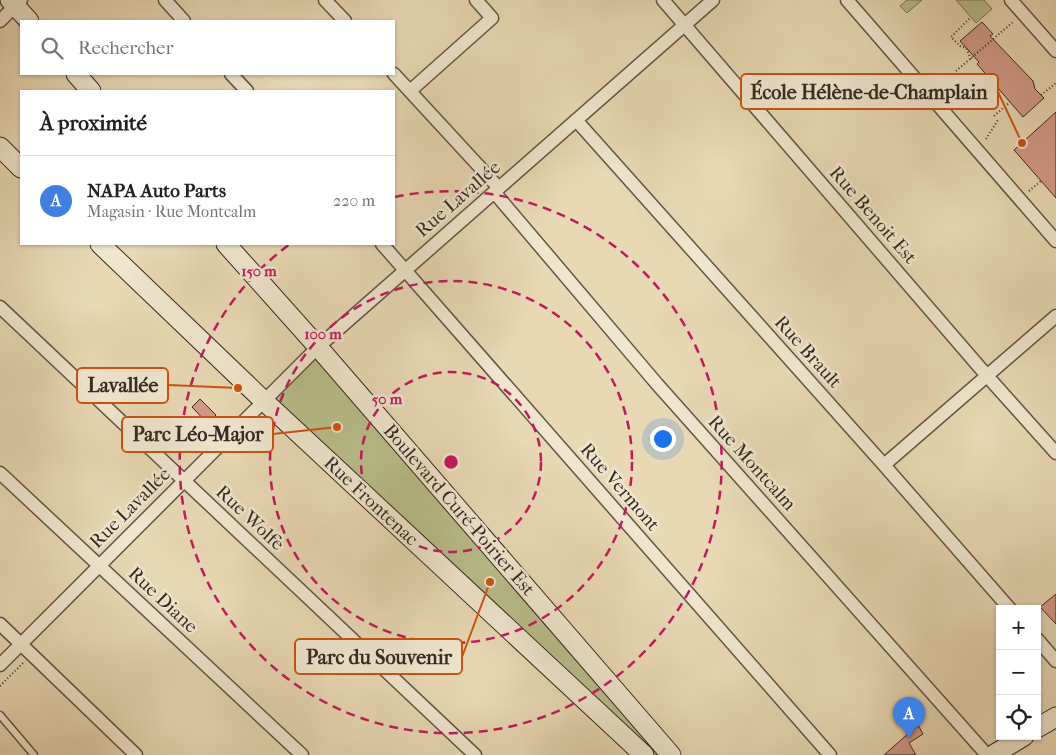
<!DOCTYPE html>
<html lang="fr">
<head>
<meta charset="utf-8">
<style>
	:root { --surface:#fff; --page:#f2f2f2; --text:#202124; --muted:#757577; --line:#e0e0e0; --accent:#0b8043 }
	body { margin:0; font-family:"IM FELL French Canon",serif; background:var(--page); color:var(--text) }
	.controls { position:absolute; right:15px; bottom:15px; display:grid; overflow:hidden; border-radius:0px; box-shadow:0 1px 4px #0004 }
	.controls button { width:45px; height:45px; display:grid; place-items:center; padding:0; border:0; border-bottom:1px solid var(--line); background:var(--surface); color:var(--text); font:25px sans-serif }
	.you { position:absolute; left:662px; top:438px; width:18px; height:18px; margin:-12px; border:4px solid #fff; border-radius:50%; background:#1a73e8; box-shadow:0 0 0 8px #1a73e833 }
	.badge { display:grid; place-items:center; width:32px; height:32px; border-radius:50%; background:var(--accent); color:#fff; font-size:16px; font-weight:700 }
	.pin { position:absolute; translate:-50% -41px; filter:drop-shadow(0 1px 2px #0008) }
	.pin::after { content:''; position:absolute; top:26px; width:18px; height:15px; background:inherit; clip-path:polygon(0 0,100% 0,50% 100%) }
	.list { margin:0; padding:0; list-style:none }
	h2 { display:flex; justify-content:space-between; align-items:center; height:65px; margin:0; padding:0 20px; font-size:21px }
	h2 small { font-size:16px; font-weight:400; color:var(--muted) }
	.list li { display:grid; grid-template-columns:32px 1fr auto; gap:15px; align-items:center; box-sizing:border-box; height:90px; padding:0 20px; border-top:1px solid var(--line) }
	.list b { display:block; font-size:19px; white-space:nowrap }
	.list p { margin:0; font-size:16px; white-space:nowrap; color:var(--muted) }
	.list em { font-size:16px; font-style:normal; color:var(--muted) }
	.icon { flex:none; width:28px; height:28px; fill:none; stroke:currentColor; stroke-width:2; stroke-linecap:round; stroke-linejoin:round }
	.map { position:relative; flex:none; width:1056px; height:755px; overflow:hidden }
	.search { position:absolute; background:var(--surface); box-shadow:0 1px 4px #0004; left:20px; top:20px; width:375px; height:55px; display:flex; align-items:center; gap:12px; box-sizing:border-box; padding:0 18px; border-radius:0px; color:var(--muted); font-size:19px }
	.panel { position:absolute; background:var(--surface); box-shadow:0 1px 4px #0004; left:20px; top:90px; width:375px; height:155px; border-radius:0px }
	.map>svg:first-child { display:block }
</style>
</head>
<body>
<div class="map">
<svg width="1056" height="755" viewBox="0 0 1056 755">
	<rect width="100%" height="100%" fill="#e8d8b4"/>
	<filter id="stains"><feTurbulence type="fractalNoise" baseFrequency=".004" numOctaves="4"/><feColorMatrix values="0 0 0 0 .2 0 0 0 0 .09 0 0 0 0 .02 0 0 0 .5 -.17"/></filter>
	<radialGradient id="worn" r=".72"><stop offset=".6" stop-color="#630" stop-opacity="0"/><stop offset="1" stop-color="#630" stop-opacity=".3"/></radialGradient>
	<!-- green -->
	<path fill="#b9be8b" stroke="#787456" d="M907,0H922L907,13L900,6Z
		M956,0H984L992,9L976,23Z
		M318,347L671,755H644L264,401Z"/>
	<!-- building -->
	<path fill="#d39a8a" stroke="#362922" d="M982,22L993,34L990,36L1033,81L1035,89L1044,98L1023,117L977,64L979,62L960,41Z
		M1056,112V198L1014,150Z
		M200,399L216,415L208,424L192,407Z
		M1056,594V624L1040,607Z
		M918,725L923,734L909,743L916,755H884Z"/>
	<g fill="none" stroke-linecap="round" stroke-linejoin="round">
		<defs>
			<path id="lane" d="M0,715L34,755"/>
			<path id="street" d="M165,0L184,21
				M325,0L345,21
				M663,0L988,377L1056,453
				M847,0L1056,241
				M1011,0L1056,51
				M0,21L21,0
				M231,74L247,91
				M394,74L499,188
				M410,91L492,18L476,0
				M576,120L884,465L1010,609
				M494,192L657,384L987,755
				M382,244L830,755
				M0,307L475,755
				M884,465L1056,316
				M0,473L302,755
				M0,624L136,755
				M1037,639L1056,661
				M0,665L318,347L713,0"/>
			<path id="secondary" d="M10,0L29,21
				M76,74L91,91
				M0,147L21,168
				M100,244L264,401L644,755
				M226,244L318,347L671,755
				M1037,728L1056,717
				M993,755L1024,736"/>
		</defs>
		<!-- lane casing -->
		<use href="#lane" stroke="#625546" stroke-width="9"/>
		<!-- street casing -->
		<use href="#street" stroke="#625546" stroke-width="15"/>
		<!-- secondary casing -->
		<use href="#secondary" stroke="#362922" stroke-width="21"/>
		<!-- path -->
		<path stroke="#362922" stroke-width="2" stroke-dasharray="1 2.5" stroke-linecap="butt" d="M971,59L966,48L960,46L951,37L971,17
			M956,71L1013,22
			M1041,95L1056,83
			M994,116L1010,102
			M986,139L998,120
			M1029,191L1041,181
			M0,686L23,663"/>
		<!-- lane -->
		<use href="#lane" stroke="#f0e6ce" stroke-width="6"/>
		<!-- street -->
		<use href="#street" stroke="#f0e6ce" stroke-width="12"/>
		<!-- secondary -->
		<use href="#secondary" stroke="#f0e6ce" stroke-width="19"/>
	</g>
	<!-- distance rings -->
	<g fill="none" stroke="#c2185b" stroke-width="2.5" stroke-dasharray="9 6">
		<circle cx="451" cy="462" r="90"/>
		<circle cx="451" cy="462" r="181"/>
		<path d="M395 197A271 271 0 1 1 290 244"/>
	</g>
	<g text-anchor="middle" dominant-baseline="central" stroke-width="5" stroke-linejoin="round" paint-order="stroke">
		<!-- street labels -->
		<g font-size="19" fill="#362922" stroke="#f0e6ce">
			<text transform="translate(458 199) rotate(-41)">Rue Lavallée</text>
			<text transform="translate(873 215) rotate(49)">Rue Benoit Est</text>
			<text transform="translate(808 352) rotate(48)">Rue Brault</text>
			<text transform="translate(752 463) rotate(48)">Rue Montcalm</text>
			<text transform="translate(620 487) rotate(49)">Rue Vermont</text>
			<text transform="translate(371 501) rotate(43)">Rue Frontenac</text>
			<text transform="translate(130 508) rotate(-45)">Rue Lavallée</text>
			<text transform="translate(459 510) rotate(49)">Boulevard Curé-Poirier Est</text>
			<text transform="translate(250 518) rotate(43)">Rue Wolfe</text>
			<text transform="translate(163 600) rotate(43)">Rue Diane</text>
		</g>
	</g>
	<circle cx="451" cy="462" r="8" fill="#c2185b" stroke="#f0e6ce" stroke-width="2.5"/>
	<g font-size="15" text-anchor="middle" font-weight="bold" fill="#c2185b" stroke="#f0e6ce" stroke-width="5" stroke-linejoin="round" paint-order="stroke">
		<text x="259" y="276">150 m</text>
		<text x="323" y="339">100 m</text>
		<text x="387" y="404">50 m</text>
	</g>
	<!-- callouts -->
	<path fill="none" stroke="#cd520f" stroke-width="2" d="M1022 143L998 92M238 388L168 385M337 427L273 434M490 582L462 657"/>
	<g fill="#cd520f" stroke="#f0e6ce" stroke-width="2">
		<circle cx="1022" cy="143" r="5"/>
		<circle cx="238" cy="388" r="5"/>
		<circle cx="337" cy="427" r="5"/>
		<circle cx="490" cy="582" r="5"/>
	</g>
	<g fill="#f0e6ce" stroke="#cd520f" stroke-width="2">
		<rect x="741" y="74" width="257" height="35" rx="5"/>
		<rect x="77" y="368" width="91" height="35" rx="5"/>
		<rect x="122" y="417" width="151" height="35" rx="5"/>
		<rect x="295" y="639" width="167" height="35" rx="5"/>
	</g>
	<g font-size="20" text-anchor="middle" font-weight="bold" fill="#362922">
		<text x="869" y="99">École Hélène-de-Champlain</text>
		<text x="123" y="392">Lavallée</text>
		<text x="198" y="441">Parc Léo-Major</text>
		<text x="379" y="664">Parc du Souvenir</text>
	</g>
	<rect width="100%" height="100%" filter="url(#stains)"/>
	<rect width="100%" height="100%" fill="url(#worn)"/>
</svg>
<div class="controls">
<button>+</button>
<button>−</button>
<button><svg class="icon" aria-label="locate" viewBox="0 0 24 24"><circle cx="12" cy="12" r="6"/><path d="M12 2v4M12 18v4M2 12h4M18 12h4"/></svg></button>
</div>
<div class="you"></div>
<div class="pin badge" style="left:909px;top:738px;background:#3f7fe0">A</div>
<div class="search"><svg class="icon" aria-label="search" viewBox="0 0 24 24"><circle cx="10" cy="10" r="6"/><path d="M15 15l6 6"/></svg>Rechercher</div>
<section class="panel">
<h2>À proximité<small></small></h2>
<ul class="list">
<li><span class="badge" style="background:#3f7fe0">A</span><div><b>NAPA Auto Parts</b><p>Magasin · Rue Montcalm</p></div><em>220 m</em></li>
</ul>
</section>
</div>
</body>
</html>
